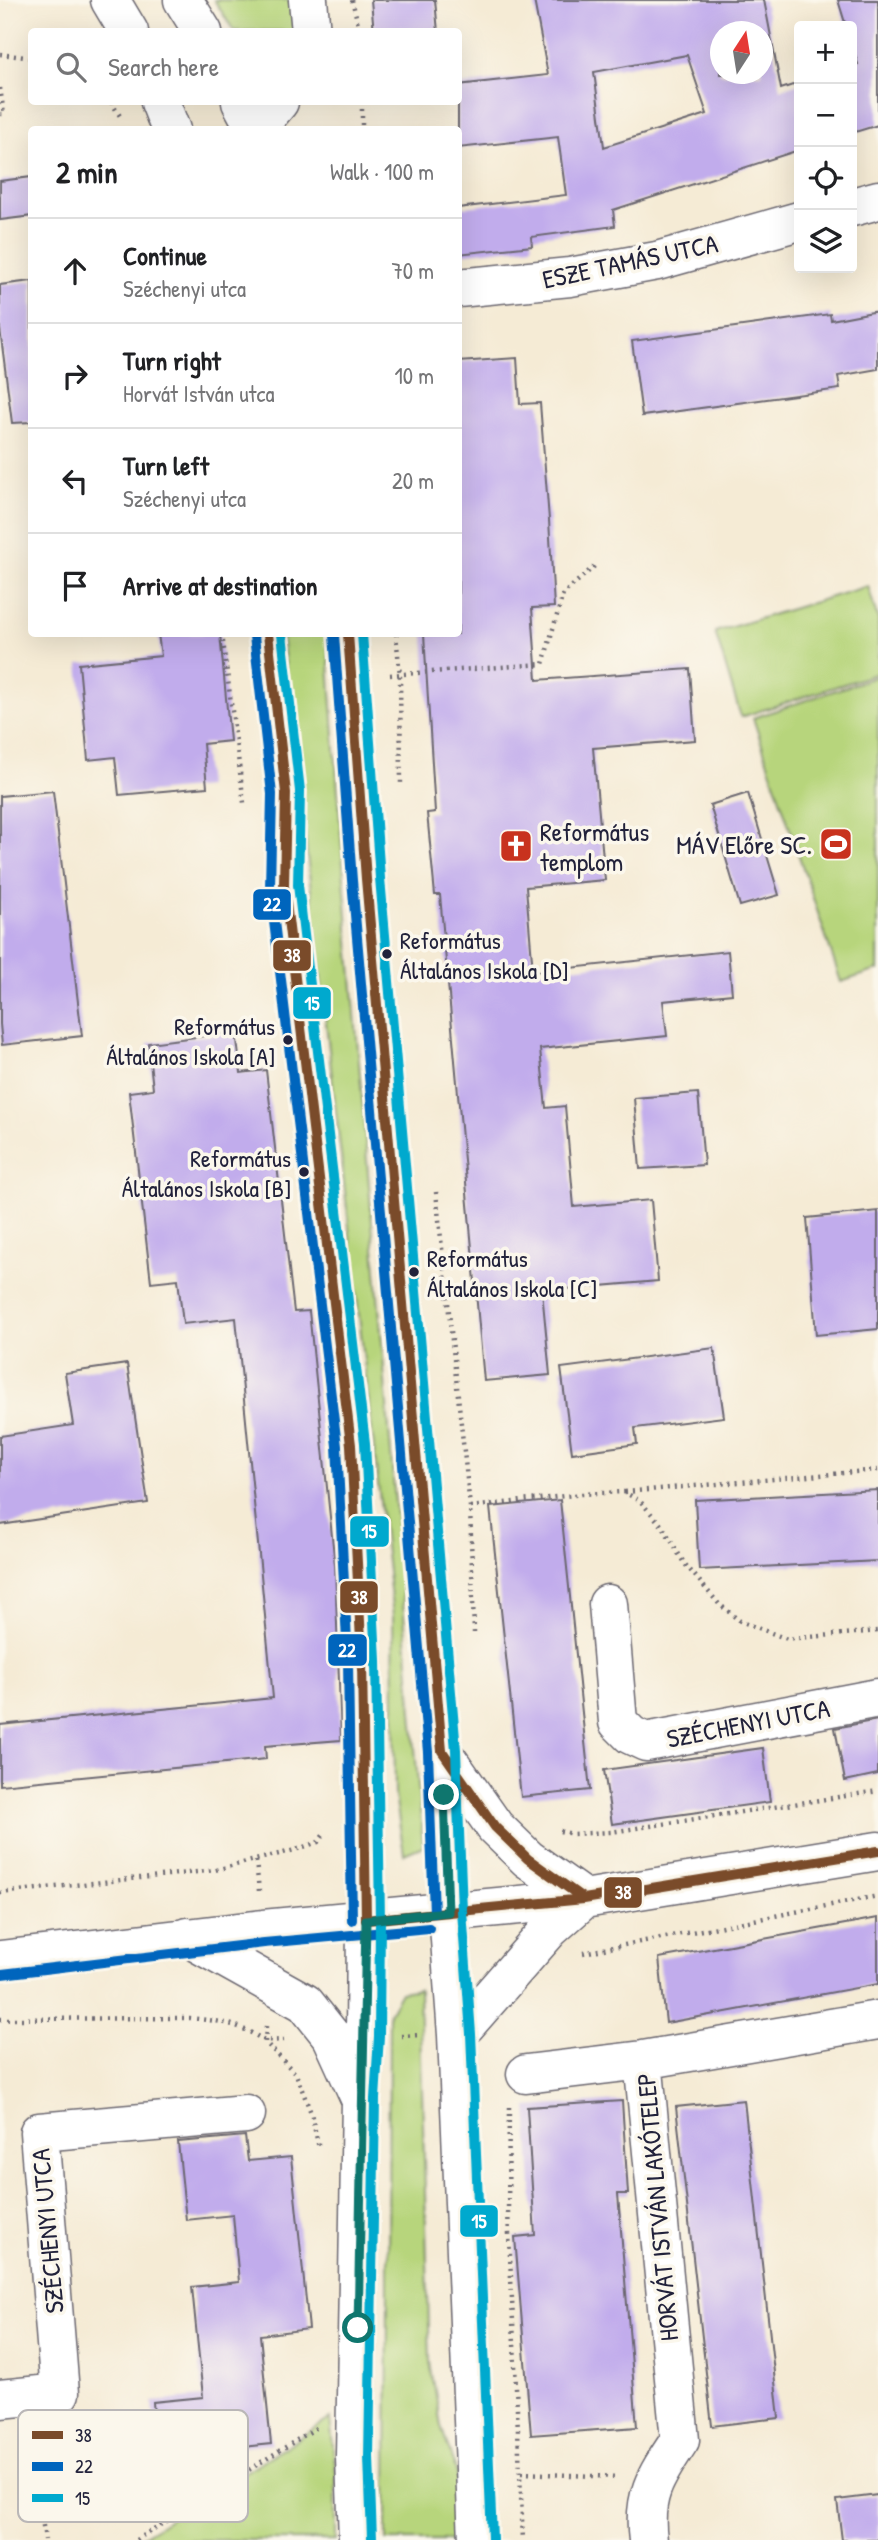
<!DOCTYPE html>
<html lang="en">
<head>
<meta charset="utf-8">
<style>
	:root { --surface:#fff; --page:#f6f6f6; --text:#202124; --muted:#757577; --line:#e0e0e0 }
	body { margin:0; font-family:"Patrick Hand",sans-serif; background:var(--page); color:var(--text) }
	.controls { position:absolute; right:21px; top:21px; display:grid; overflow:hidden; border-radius:7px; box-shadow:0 7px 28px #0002 }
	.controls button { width:63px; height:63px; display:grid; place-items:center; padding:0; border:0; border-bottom:2px solid var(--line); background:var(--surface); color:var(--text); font:35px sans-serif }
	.compass { position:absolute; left:710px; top:21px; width:63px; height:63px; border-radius:50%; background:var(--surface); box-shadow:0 7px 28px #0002; rotate:12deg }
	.stop { position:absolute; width:21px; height:21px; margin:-16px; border:5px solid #0f766e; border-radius:50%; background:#fff }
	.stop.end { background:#0f766e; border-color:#fff; box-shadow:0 2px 7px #0008 }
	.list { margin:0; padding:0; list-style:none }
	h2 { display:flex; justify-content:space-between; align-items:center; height:91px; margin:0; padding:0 28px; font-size:30px }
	h2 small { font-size:23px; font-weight:400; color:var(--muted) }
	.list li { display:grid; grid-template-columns:46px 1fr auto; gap:21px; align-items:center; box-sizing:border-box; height:105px; padding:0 28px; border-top:2px solid var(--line) }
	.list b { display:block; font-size:26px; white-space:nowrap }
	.list p { margin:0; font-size:23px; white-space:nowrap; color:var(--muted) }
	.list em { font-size:23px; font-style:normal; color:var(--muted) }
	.icon { flex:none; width:38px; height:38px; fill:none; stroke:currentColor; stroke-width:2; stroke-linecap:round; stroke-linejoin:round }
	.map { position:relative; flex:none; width:878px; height:2540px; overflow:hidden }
	.search { position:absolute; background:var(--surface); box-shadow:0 7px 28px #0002; left:28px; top:28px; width:434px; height:77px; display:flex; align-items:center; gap:18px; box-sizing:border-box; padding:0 24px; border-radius:7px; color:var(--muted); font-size:26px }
	.panel { position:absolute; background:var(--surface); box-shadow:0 7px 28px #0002; left:28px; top:126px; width:434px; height:511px; border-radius:7px }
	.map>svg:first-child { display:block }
</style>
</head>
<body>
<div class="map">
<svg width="878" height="2540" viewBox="0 0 878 2540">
	<rect width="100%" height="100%" fill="#fbf7ec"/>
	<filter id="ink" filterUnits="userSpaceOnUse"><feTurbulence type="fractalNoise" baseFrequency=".0143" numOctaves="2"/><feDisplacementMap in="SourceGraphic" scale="14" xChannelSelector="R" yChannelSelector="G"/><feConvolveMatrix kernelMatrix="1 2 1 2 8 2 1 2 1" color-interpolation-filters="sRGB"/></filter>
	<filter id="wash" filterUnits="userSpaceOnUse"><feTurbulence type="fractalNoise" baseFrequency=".00686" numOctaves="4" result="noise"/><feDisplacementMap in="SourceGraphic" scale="28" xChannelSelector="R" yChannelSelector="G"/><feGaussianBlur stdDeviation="1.57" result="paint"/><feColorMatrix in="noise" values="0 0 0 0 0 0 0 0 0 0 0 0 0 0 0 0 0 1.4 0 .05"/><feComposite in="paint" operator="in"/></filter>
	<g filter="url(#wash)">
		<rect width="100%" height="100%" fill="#f5ebd5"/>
		<!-- green -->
		<path fill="#b7d57b" stroke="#6c7c5b" stroke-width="2" d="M214,0H293L295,31H234Z
			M868,586L878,620V673L741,717L715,632Z
			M282,634H327L344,879L423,1846L404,1854L395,1795L393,1616Z
			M878,676V970L841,982L753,718Z
			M419,1989L430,2362L441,2426L456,2471L459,2540H387L389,2013L401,1992Z
			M330,2419L336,2473V2540H136Z"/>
		<g id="blocks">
			<!-- building -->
			<path fill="#c1acec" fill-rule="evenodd" d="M371,0H435L438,32H374Z
				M534,0H764L781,89L799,83V150L613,210L615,226L531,237L532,246L458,254V208L566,195L558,137L458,148V85L548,75ZM720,32H762V74H720ZM687,55L707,114L604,147L594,72Z
				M838,0H878V125L852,133V66L858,64L852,45V26H846Z
				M32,177V216L0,220V181Z
				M32,281V422L12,423L0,329V285Z
				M878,311V369L838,376L840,389L642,416L632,341L830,314L831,320Z
				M517,358L520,404L540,403L549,520L554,607L532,608L537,680L690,669L695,740L593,748L605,880L526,887L533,972L728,951L732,994L663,1001L667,1036L540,1049L546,1108L565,1106L574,1207L651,1200L658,1281L542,1291L550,1375L484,1381L440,895H435L427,813L435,812L424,634H458V362Z
				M158,634H220L230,741L203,744L207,787L119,795L115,757L88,760L79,664L161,656Z
				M53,791L82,1036L2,1045L0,1024V796Z
				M748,793L779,895L740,906L710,805Z
				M236,1032L241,1073L266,1070L294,1312L309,1311L335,1566L341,1740L265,1746L266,1759L0,1785V1725L273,1698L236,1318L183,1324L178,1279L151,1282L129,1092L153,1089L148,1043Z
				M698,1093L704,1165L640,1169L634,1098Z
				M878,1211V1329L816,1335L807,1218Z
				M714,1348L724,1417L635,1428L637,1444L572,1453L561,1368Z
				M127,1364L148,1503L0,1525V1436L73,1425L65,1373Z
				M878,1490V1561L699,1570L695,1500Z
				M560,1500L590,1790L521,1797L490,1507Z
				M878,1720V1774L845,1781L835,1728Z
				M763,1748L770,1802L612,1824L604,1770Z
				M878,1918V1984L666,2023L659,1958Z
				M744,2100L779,2418L712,2426L676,2107Z
				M622,2101L628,2194H618L637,2427L531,2435L515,2237L535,2235L527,2107Z
				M245,2136L248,2161L291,2157L309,2329L260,2335L271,2444L222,2449L226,2482L161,2488L159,2466L63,2473L60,2423L154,2415L153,2402L203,2397L192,2287L239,2282L233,2215L186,2220L178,2142Z
				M878,2495V2540H842L837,2500Z"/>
		</g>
	</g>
	<g filter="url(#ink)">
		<use href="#blocks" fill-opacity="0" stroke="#6c6871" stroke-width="2"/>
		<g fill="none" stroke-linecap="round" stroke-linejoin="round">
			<defs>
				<path id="minor" d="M308,0L311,32
					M256,129L279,102
					M852,207L878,200
					M458,288L570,277L657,261L799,221
					M608,1604L618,1722L631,1735L646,1742L878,1698
					M643,2060L680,2440C656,2476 642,2495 648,2540
					M526,2074L643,2060L878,2020
					M0,2399L60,2393L39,2132L246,2114"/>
				<path id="major" d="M110,0L129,32
					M183,0L203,32
					M160,102L171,130
					M241,102L256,130
					M268,634L286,793L284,886L351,1445L362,1661L366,1920L365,2036L361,2098L355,2457L358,2540
					M348,634L366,879L442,1751L448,1912L457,2035L478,2540
					M443,1753L495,1827L528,1859L584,1899
					M187,1937L305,2003L332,2037L359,2096
					M0,1960L263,1929L584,1899L878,1851
					M457,2035L550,1929L584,1899"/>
			</defs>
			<!-- minor casing -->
			<use href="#minor" stroke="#6c6871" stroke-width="41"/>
			<!-- major casing -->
			<use href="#major" stroke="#6c6871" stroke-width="41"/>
			<!-- path -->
			<path stroke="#6c6871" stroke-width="4.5" stroke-dasharray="2 5" stroke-linecap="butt" d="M352,0L360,32
				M0,54L32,58
				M0,88L4,114H0
				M111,102L122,119
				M362,102V130
				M222,634L244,803
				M396,634L400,675L401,786
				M390,675L543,664L563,594L597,564
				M436,1192L470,1507L474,1633
				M625,1492L878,1470
				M470,1507L582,1494L624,1492L640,1501L663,1527L684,1563L719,1604L740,1621L787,1639L878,1631
				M560,1831L572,1834L611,1832L878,1791
				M256,1861L259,1891
				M0,1893L215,1870L295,1850L318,1842L325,1833
				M583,1953L878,1896
				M0,2019L190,2018C208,2020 224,2021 241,2028C263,2037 257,2042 284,2040
				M266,2026L265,2042L296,2074L311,2113L319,2148
				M401,2036L420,2035
				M509,2107L508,2212L523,2540
				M30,2435L45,2540
				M521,2473L618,2477
				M136,2540L316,2428"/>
			<!-- minor -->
			<use href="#minor" stroke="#fff" stroke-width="38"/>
			<!-- major -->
			<use href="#major" stroke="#fff" stroke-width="38"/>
			<defs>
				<path id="bus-1" d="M268,634L286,793L284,886L351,1445L362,1661L366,1920
					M348,634L366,879L442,1751L495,1827L528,1859L584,1899
					M366,1920L584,1899L878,1851"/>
				<path id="bus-2" d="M334,635L352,880L428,1752L434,1913
					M254,636L272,794L270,888L337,1446L348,1661L352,1920
					M2,1974L264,1943L429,1928"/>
				<path id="bus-3" d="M282,634L300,791L298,885L365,1443L376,1660L380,1920L379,2036L375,2099L369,2457L372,2539
					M362,634L380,878L456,1750L462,1911L471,2034L492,2539"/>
			</defs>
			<!-- bus-1 casing -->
			<use href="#bus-1" stroke="#fbf7ec" stroke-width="16"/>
			<!-- bus-2 casing -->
			<use href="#bus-2" stroke="#fbf7ec" stroke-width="16"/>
			<!-- bus-3 casing -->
			<use href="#bus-3" stroke="#fbf7ec" stroke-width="16"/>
			<!-- bus-1 -->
			<use href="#bus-1" stroke="#7a4b2a" stroke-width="10"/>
			<!-- bus-2 -->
			<use href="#bus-2" stroke="#0065bd" stroke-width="10"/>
			<!-- bus-3 -->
			<use href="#bus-3" stroke="#00a9ce" stroke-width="10"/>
		</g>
	</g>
	<g fill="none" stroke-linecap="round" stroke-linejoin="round" filter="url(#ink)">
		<!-- route -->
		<path stroke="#0f766e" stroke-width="9" d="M358,2328L366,1920L448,1912L444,1795"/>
	</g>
	<!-- icons -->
	<defs>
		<symbol id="stadium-square" viewBox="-11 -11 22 22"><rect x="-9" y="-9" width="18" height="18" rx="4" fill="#c8321e" stroke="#fbf7ec"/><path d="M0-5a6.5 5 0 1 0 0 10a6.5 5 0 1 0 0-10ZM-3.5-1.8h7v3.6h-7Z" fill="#fff"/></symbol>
		<symbol id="church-square" viewBox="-11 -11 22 22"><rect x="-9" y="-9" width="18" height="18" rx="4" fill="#c8321e" stroke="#fbf7ec"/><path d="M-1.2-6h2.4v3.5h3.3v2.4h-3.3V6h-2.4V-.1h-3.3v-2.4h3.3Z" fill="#fff"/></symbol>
	</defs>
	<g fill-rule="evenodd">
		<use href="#stadium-square" x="817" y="825" width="38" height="38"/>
		<use href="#church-square" x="497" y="827" width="38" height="38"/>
	</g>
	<!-- markers -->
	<g fill="#22223b" stroke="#fbf7ec" stroke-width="2.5">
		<circle cx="387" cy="954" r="6"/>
		<circle cx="288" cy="1040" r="6"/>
		<circle cx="304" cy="1172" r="6"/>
		<circle cx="414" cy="1272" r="6"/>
	</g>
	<g text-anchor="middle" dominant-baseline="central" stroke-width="7" stroke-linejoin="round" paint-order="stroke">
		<!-- bus labels -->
		<g font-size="24" fill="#22223b" stroke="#fbf7ec" text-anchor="start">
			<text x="400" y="940">Református<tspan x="400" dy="30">Általános Iskola [D]</tspan></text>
			<text x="275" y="1026" text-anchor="end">Református<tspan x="275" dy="30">Általános Iskola [A]</tspan></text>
			<text x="291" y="1158" text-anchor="end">Református<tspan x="291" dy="30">Általános Iskola [B]</tspan></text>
			<text x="427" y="1258">Református<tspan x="427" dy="30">Általános Iskola [C]</tspan></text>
		</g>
		<!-- street labels -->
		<g font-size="26" fill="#22223b" stroke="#fbf7ec">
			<text transform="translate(630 261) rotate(-12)">ESZE TAMÁS UTCA</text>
			<text transform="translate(748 1723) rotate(-11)">SZÉCHENYI UTCA</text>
			<text transform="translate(657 2207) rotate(-95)">HORVÁT ISTVÁN LAKÓTELEP</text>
			<text transform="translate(47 2231) rotate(-95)">SZÉCHENYI UTCA</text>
		</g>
		<!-- poi labels -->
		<g font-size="26" fill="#22223b" stroke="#fbf7ec" text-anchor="start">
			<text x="540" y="831">Református<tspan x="540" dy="30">templom</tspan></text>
			<text x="812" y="844" text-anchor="end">MÁV Előre SC.</text>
		</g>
	</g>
	<!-- legend -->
	<rect x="18" y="2410" width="230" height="112" rx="10" fill="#fbf7ec" stroke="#bab7b7" stroke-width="2"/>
	<rect x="32" y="2431" width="31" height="8" fill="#7a4b2a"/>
	<rect x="32" y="2462" width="31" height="9" fill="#0065bd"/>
	<rect x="32" y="2494" width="31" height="8" fill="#00a9ce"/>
	<g font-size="19" fill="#22223b">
		<text x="75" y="2442">38</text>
		<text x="75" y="2473">22</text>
		<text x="75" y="2505">15</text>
	</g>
	<g stroke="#fbf7ec" stroke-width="2.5">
		<rect x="252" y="888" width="40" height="33" rx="7" fill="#0065bd"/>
		<rect x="272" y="939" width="40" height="33" rx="7" fill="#7a4b2a"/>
		<rect x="292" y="986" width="40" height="34" rx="7" fill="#00a9ce"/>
		<rect x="349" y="1515" width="41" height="33" rx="7" fill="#00a9ce"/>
		<rect x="339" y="1580" width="40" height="34" rx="7" fill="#7a4b2a"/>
		<rect x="327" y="1633" width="41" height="34" rx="7" fill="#0065bd"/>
		<rect x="603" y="1876" width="40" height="33" rx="7" fill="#7a4b2a"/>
		<rect x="459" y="2204" width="40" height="34" rx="7" fill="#00a9ce"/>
	</g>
	<g font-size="19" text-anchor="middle" font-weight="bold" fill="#fff">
		<text x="272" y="911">22</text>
		<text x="292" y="962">38</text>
		<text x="312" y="1010">15</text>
		<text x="369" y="1538">15</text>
		<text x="359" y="1604">38</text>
		<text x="347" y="1657">22</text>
		<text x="623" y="1899">38</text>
		<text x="479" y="2228">15</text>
	</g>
</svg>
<div class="controls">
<button>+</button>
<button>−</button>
<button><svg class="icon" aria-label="locate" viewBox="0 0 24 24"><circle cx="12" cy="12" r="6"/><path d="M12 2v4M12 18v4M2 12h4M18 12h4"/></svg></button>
<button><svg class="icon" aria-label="layers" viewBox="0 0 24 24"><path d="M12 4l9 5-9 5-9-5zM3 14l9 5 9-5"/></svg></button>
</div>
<svg class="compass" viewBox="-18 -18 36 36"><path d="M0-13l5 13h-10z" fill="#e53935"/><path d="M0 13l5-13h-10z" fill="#757577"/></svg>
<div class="stop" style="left:358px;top:2328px"></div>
<div class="stop end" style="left:444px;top:1795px"></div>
<div class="search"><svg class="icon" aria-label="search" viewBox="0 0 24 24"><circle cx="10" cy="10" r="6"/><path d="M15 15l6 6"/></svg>Search here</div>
<section class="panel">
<h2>2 min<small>Walk · 100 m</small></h2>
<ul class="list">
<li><svg class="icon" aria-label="ahead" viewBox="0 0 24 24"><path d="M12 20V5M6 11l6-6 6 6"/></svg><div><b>Continue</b><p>Széchenyi utca</p></div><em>70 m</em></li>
<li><svg class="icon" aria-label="right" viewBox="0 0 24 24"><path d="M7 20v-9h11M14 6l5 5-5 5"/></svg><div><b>Turn right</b><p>Horvát István utca</p></div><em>10 m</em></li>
<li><svg class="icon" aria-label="left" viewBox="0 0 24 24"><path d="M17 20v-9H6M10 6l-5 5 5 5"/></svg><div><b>Turn left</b><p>Széchenyi utca</p></div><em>20 m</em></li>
<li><svg class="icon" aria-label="arrive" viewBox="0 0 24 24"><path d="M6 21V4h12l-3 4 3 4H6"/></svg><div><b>Arrive at destination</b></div></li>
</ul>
</section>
</div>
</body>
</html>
